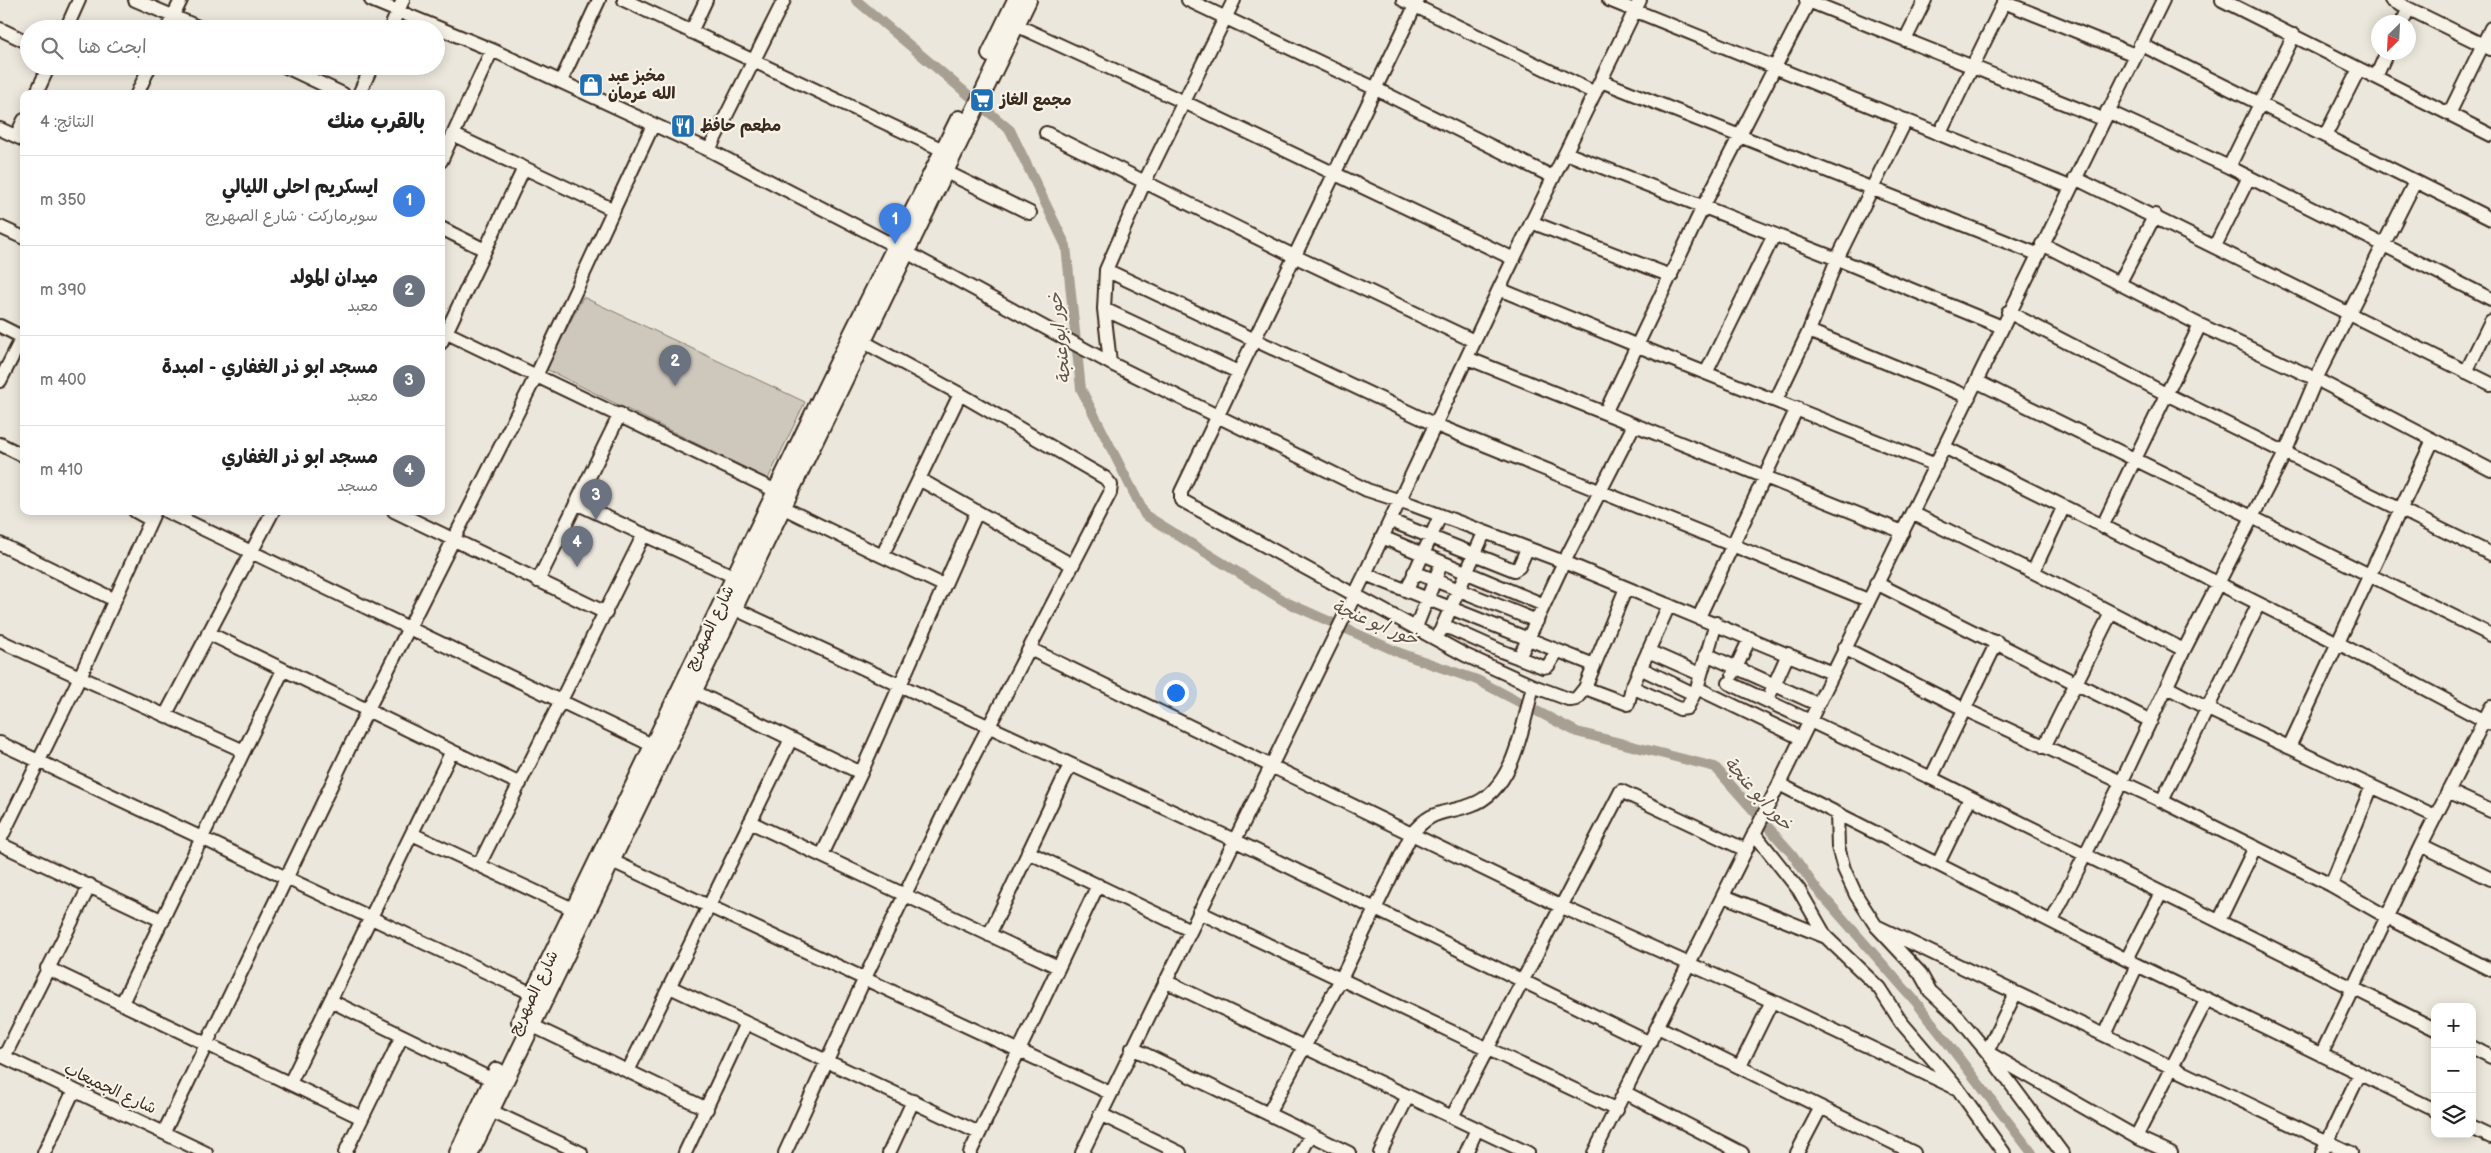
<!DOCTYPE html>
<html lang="ar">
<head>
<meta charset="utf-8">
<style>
	:root { --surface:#fff; --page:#f2f2f2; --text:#222; --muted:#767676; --line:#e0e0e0; --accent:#1f6fb2 }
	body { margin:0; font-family:"Balsamiq Sans","Playpen Sans Arabic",sans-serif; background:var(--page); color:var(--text); direction:rtl }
	.controls { position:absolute; right:15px; bottom:15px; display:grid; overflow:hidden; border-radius:10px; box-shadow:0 2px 12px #0003 }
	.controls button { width:45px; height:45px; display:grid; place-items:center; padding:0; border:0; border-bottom:1px solid var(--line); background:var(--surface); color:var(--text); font:25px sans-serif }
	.compass { position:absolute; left:2371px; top:15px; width:45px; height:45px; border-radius:50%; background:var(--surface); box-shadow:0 2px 12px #0003; rotate:204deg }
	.you { position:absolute; left:1175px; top:692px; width:18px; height:18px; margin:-12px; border:4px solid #fff; border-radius:50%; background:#1a73e8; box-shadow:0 0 0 8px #1a73e833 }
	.badge { display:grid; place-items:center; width:32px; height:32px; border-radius:50%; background:var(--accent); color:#fff; font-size:16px; font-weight:700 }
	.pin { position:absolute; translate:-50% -41px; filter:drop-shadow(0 1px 2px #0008) }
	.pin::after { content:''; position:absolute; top:26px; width:18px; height:15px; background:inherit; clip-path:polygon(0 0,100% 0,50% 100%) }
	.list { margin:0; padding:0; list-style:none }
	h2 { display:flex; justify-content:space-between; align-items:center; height:65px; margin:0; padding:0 20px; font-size:21px }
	h2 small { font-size:16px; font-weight:400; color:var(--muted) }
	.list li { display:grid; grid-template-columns:32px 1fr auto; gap:15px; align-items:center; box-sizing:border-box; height:90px; padding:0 20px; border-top:1px solid var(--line) }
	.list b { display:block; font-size:19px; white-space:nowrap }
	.list p { margin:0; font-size:16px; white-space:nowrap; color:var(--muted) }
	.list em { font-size:16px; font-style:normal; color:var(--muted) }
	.icon { flex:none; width:28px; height:28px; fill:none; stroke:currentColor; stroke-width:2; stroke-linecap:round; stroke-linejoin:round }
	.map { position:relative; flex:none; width:2491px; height:1153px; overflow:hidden; direction:ltr }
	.search { position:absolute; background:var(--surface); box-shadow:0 2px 12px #0003; left:20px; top:20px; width:425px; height:55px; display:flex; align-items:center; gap:12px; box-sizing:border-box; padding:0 18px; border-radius:28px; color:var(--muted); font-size:19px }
	.panel { position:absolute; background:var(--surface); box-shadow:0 2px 12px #0003; left:20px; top:90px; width:425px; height:425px; border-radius:10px; direction:rtl }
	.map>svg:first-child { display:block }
</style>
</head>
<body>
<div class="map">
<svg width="2491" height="1153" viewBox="0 0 2491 1153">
	<rect width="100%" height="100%" fill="#ece7dc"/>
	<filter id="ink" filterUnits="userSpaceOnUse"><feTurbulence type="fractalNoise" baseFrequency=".02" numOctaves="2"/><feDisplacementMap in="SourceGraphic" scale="10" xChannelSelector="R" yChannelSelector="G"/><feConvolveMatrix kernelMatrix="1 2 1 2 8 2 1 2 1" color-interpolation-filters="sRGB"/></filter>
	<g filter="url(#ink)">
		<!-- green -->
		<path fill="#cec8bc" stroke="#84796d" d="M583,297L805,402L768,479L546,369Z"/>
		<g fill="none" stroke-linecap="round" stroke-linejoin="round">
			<!-- canal -->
			<path stroke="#a89f93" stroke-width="10" d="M856,0L1010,130L1066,246L1081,389L1145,515L1286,602L1400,653L1477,680L1577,732L1715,767L1792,854L1815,887L1916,1002L2032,1153"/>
			<defs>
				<path id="minor" d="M135,0L203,29
					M371,0L492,50L709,150L895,246L1110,363L1367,490L1413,505L1564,562L1832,673
					M624,0L943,150
					M1188,0L1374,88L1553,177
					M1403,0L1595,93
					M1418,0L1181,492V500L1465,655L1533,686L1571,700L1576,699L1585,688L1626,588
					M1609,0L2070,187
					M1806,0L2103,119
					M2222,0L2491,135
					M2391,0L2491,49
					M2004,2L2135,55
					M2402,22L2409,9
					M1016,25L1184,102L1514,259
					M0,29L29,43
					M66,29L79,0
					M167,29L181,0
					M390,29L403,0
					M691,32L706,0
					M1905,40L1925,0
					M2140,44L2491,219
					M284,66L343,94
					M2376,77L2387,52
					M561,81L599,0
					M1601,81L2037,254
					M36,94L49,66
					M137,94L150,66
					M359,94L372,66
					M2107,111L2229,167L2491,299
					M2449,114L2491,28
					M0,129L24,140
					M1046,133L1294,256L1474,341
					M1940,133L2005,0
					M454,135L614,210
					M16,136L24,120
					M2325,136L2359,69
					M709,150L784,0
					M1566,153L1837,259L2002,327
					M441,161L492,50
					M2229,167L2294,35
					M946,172L1030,213
					M2075,178L2491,384
					M1531,222L1671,276
					M0,227L24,238
					M441,228L485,250
					M2042,244L2200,325L2316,379L2491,470
					M2215,246L2249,177
					M1106,270L1436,425L1868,600
					M2119,284L2155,215
					M1499,289L1638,346L1936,465
					M1104,309L1238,372
					M2008,312L2168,395L2491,554
					M0,326L24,338
					M441,330L776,491
					M1809,331L1969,397
					M441,343L524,168
					M1467,358L1903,532
					M1110,363L1104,309L1106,270L1144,183L1234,0
					M2466,372L2491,321
					M1706,373L1774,235
					M0,381L24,334
					M1976,381L2491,635
					M1776,400L1809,331L1837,259L1906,120
					M1605,413L1703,207L1809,1
					M0,444L24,456
					M1944,447L2338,643L2491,724
					M919,479L1072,565
					M576,503L735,577
					M782,507L882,556
					M135,511L151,520
					M166,511L654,746
					M394,511L606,613
					M1912,513L2033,572L2184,650
					M1391,521L1514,570L1519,567L1527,549
					M2102,527L2200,325
					M1382,537L1544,605
					M0,544L115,600
					M1414,572L1537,621
					M2033,572L2063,508
					M1365,574L1594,665
					M538,581L620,414
					M1876,583L2151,721
					M943,585L882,556L960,394
					M1407,590L1440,516
					M733,608L1234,840L1650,1043
					M1699,617L1797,408
					M1443,625L1501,651L1543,667L1548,666L1557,651
					M1416,627L1442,562
					M1440,632L1484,533
					M208,633L520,784
					M0,641L244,751
					M1844,648L1964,709L2162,801L2331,885L2387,917L2491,970
					M1030,649L1560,906L1772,1001L1958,1089
					M1648,651L1700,674
					M1706,654L1817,704
					M1519,658L1564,562L1634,425
					M1640,668L1694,694
					M1733,674L1750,638
					M1729,683L1931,778L2435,1029
					M1632,687L1680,709L1687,708L1697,688L1716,623
					M2167,687L2208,709L2435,816
					M1585,688L1628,704L1632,687L1669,605
					M1697,688L1801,738
					M693,691L861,773
					M1771,692L1788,654
					M166,714L273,511
					M0,743L533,994
					M2044,747L2111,613
					M2289,747L2433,440
					M1931,778L1997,642
					M1779,784L2137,965L2435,1110
					M2448,791L2491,811
					M2162,801L2258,605
					M1837,813L1838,847L1844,869L1856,895L1876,926L1920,973L1930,991L1959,1018L1987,1052L2062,1153
					M750,822L1058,967
					M1754,833L1799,890L1826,937L1879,988L1901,1022L1958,1089L2004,1153
					M412,834L575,910
					M0,840L79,679L155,511
					M0,844L163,921
					M2421,845L2491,879
					M1028,852L1190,930
					M822,855L861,773L977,512
					M612,861L1110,1093
					M1938,864L1970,798
					M479,865L644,534
					M2331,885L2372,786
					M1724,896L1826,937
					M1199,912L1617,1110
					M2052,921L2121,783L2184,650L2285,453L2316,379L2415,182
					M2219,921L2255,847
					M1876,926L2351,1153
					M989,935L1070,765
					M2127,959L2161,893
					M47,968L362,1118
					M1165,981L1528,1153
					M670,987L979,1133
					M331,1001L493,1080
					M122,1003L283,670
					M531,1025L707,1109
					M1658,1027L1914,1153
					M2105,1035L2137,965
					M2472,1047L2491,1057
					M1132,1048L1349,1153
					M1987,1052L2015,994
					M0,1055L206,1153
					M1992,1055L2136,1137L2171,1153
					M2321,1055L2421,845L2491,707
					M4,1057L90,885
					M1740,1066L1772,1001
					M628,1071L791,739
					M290,1083L452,751
					M1626,1093L1742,1153
					M491,1111L581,1153
					M1100,1114L1180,1153
					M1268,1114L1341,979L1411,835C1432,808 1443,815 1471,805C1514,791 1523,724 1533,686
					M1452,1117L1621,791L1746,850
					M2472,1128L2491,1137
					M164,1132L367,711L537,374L653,125
					M2136,1137L2207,999
					M44,1153L74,1090
					M345,1153L402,1036
					M685,1153L746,1023
					M785,1153L864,980L945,811L1110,493L1111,485L1105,478L960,394L862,341
					M889,1153L913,1101
					M970,1153L1098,885
					M1082,1153L1365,574L1499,289L1640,0
					M1301,1153L1311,1134
					M1380,1153L1408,1096
					M1466,1153L1477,1129
					M1594,1153L1779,784L2163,0
					M1797,1153L1821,1107
					M2322,1153L2360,1073"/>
				<path id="major" d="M990,54L1016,0
					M520,1021L851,336L959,119
					M458,1153L497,1071
					M470,1153L1028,0"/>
			</defs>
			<!-- minor casing -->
			<use href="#minor" stroke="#3b2a1e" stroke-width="16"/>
			<!-- major casing -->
			<use href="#major" stroke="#3b2a1e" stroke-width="20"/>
			<!-- minor -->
			<use href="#minor" stroke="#f7f3e8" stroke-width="12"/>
			<!-- major -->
			<use href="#major" stroke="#f7f3e8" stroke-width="16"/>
		</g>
	</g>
	<!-- icons -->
	<defs>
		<symbol id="shop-square" viewBox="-11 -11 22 22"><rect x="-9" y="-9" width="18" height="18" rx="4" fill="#1f6fb2" stroke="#f7f3e8"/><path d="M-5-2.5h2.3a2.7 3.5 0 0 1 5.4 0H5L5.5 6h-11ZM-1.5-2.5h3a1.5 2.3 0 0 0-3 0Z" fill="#fff"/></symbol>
		<symbol id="supermarket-square" viewBox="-11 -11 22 22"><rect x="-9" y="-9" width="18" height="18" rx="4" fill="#1f6fb2" stroke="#f7f3e8"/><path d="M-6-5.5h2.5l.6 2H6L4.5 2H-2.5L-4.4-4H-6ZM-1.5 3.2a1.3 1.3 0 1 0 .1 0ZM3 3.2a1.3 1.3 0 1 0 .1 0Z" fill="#fff"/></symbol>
		<symbol id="restaurant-square" viewBox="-11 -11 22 22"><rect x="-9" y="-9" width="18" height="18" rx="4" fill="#1f6fb2" stroke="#f7f3e8"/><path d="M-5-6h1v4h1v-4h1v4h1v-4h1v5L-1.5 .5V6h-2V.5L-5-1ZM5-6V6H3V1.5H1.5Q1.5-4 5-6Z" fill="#fff"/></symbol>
	</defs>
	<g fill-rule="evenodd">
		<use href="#shop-square" x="577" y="71" width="28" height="28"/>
		<use href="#supermarket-square" x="968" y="86" width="28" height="28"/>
		<use href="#restaurant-square" x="669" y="112" width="28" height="28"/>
	</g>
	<g text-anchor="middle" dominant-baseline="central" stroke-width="4.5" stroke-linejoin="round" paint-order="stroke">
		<!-- poi labels -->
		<g font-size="16" font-weight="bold" fill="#3b2a1e" stroke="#f7f3e8" text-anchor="start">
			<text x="608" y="76">مخبز عبد<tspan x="608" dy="18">الله عرمان</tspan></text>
			<text x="1000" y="100">مجمع الغاز</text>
			<text x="700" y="126">مطعم حافظ</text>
		</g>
		<!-- street labels -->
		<g font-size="16" fill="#3b2a1e" stroke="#f7f3e8">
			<text transform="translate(710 628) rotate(-64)">شارع الصهريج</text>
			<text transform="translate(534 993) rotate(-64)">شارع الصهريج</text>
			<text transform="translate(110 1089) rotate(25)">شارع الجميعاب</text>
		</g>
		<!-- water labels -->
		<g font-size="18" font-style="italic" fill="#615347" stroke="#f7f3e8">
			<text transform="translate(1060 338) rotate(-96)">خور ابو عنجة</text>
			<text transform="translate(1375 623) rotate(23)">خور ابو عنجة</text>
			<text transform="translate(1758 794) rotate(48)">خور ابو عنجة</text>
		</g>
	</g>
</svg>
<div class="controls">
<button>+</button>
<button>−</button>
<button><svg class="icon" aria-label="layers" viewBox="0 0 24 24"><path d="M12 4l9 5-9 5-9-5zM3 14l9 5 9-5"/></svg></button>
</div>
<svg class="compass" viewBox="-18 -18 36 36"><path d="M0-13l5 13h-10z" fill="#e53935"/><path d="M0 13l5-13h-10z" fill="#767676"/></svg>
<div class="you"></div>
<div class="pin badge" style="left:895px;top:244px;background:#3f7fe0">1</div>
<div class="pin badge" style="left:675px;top:386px;background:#6b7280">2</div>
<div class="pin badge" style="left:596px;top:520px;background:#6b7280">3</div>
<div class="pin badge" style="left:577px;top:567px;background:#6b7280">4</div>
<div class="search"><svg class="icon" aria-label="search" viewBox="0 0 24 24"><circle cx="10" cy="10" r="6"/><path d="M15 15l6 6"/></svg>ابحث هنا</div>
<section class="panel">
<h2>بالقرب منك<small>النتائج: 4</small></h2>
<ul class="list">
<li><span class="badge" style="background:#3f7fe0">1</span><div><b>ايسكريم احلى الليالي</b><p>سوبرماركت · شارع الصهريج</p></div><em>350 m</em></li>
<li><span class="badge" style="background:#6b7280">2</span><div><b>ميدان المولد</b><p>معبد</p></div><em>390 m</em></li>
<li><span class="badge" style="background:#6b7280">3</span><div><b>مسجد ابو ذر الغفاري - امبدة</b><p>معبد</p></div><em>400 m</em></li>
<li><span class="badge" style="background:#6b7280">4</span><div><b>مسجد ابو ذر الغفاري</b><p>مسجد</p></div><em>410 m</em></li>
</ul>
</section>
</div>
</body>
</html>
